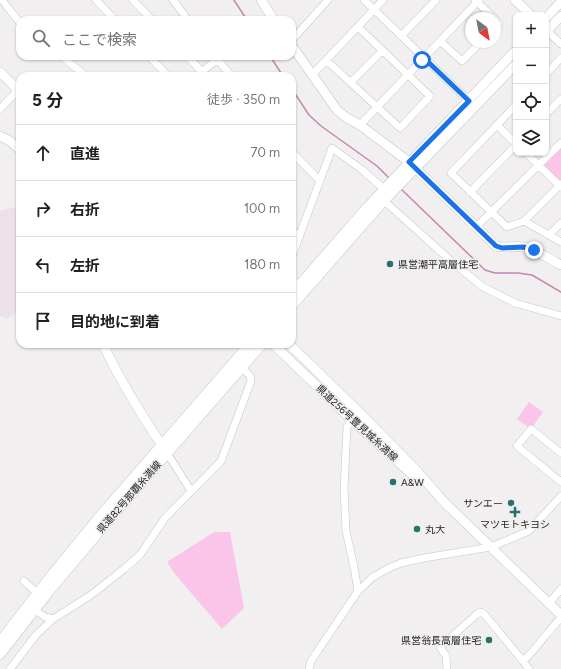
<!DOCTYPE html>
<html lang="ja">
<head>
<meta charset="utf-8">
<style>
	:root { --surface:#fff; --page:#f2f2f2; --text:#202124; --muted:#757577; --line:#e0e0e0 }
	body { margin:0; font-family:Figtree,"Noto Sans JP",sans-serif; background:var(--page); color:var(--text) }
	.controls { position:absolute; right:12px; top:12px; display:grid; overflow:hidden; border-radius:8px; box-shadow:0 1px 3px #0004 }
	.controls button { width:36px; height:36px; display:grid; place-items:center; padding:0; border:0; border-bottom:1px solid var(--line); background:var(--surface); color:var(--text); font:20px sans-serif }
	.compass { position:absolute; left:465px; top:12px; width:36px; height:36px; border-radius:50%; background:var(--surface); box-shadow:0 1px 3px #0004; rotate:148deg }
	.stop { position:absolute; width:12px; height:12px; margin:-9px; border:3px solid #1a73e8; border-radius:50%; background:#fff }
	.stop.end { background:#1a73e8; border-color:#fff; box-shadow:0 1px 4px #0008 }
	.list { margin:0; padding:0; list-style:none }
	h2 { display:flex; justify-content:space-between; align-items:center; height:52px; margin:0; padding:0 16px; font-size:17px }
	h2 small { font-size:13px; font-weight:400; color:var(--muted) }
	.list li { display:grid; grid-template-columns:26px 1fr auto; gap:12px; align-items:center; box-sizing:border-box; height:56px; padding:0 16px; border-top:1px solid var(--line) }
	.list b { display:block; font-size:15px; white-space:nowrap }
	.list em { font-size:13px; font-style:normal; color:var(--muted) }
	.icon { flex:none; width:22px; height:22px; fill:none; stroke:currentColor; stroke-width:2; stroke-linecap:round; stroke-linejoin:round }
	.map { position:relative; flex:none; width:561px; height:669px; overflow:hidden }
	.search { position:absolute; background:var(--surface); box-shadow:0 1px 3px #0004; left:16px; top:16px; width:280px; height:44px; display:flex; align-items:center; gap:10px; box-sizing:border-box; padding:0 14px; border-radius:12px; color:var(--muted); font-size:15px }
	.panel { position:absolute; background:var(--surface); box-shadow:0 1px 3px #0004; left:16px; top:72px; width:280px; height:276px; border-radius:12px }
	.map>svg:first-child { display:block }
</style>
</head>
<body>
<div class="map">
<svg width="561" height="669" viewBox="0 0 561 669">
	<rect width="100%" height="100%" fill="#f2eff1"/>
	<!-- built -->
	<path fill="#ece1e8" d="M20,206V213L18,219H20V310L6,319L0,316V211Z"/>
	<!-- green -->
	<path fill="#fac5e8" d="M561,146V181L560,182L542,166Z
		M529,402L543,412L531,429L517,419Z
		M214,532H230L244,608L222,629L175,574L167,562Z"/>
	<g fill="none" stroke-linecap="round" stroke-linejoin="round">
		<!-- stream -->
		<path stroke="#c487b0" stroke-width="1.5" d="M234,0L247,20
			M270,56L283,76
			M292,89L309,115L321,126L377,166L390,179
			M400,188L485,270L495,273H518L532,275L561,292"/>
		<defs>
			<path id="street" d="M2,0L20,23
				M96,0L115,20
				M133,0L152,20
				M173,0L188,20
				M364,0L469,101
				M475,0L494,18
				M495,19L499,24L495,28
				M547,31L561,44
				M401,36L436,0
				M292,40L328,0
				M440,41L462,61L481,42
				M61,56L86,76
				M149,56L168,76
				M187,56L202,72
				M215,56L231,76
				M326,60L400,128L430,96L358,27
				M546,74L561,58
				M312,75L383,0
				M196,76L218,59
				M351,82L382,51
				M516,105L451,173L507,227L524,221L561,242
				M0,109L18,90
				M546,114L561,99
				M360,125L479,0
				M497,125L516,144
				M292,152L319,180
				M526,153L561,187
				M470,192L516,145
				M381,198L451,261L483,287L515,303L561,316
				M524,221L561,184
				M476,227L561,143
				M292,231L300,236
				M549,235L561,223
				M292,256L332,148L361,169L384,189
				M292,279L298,285
				M352,420L347,427L344,489L346,531L354,567L358,591
				M167,453L191,491
				M561,453L531,429L517,446L561,482
				M24,581L40,596
				M549,603L561,589
				M31,607L45,617L53,619
				M10,669L36,635L53,619L91,595L124,569L140,555L165,518L221,461L251,381L250,376L239,364
				M309,669L311,661L358,591L373,577L389,568L401,563L424,558L491,547L529,531L561,496
				M447,669L446,656L440,647L477,614L481,612L484,614L523,661
				M529,669L523,661C538,648 547,631 561,618"/>
			<path id="secondary" d="M261,0L274,20
				M515,0L531,15
				M546,18L561,2
				M546,32L561,16
				M292,46L337,110L347,118L360,125L409,162L496,246C505,249 514,245 524,247C537,250 549,259 561,265
				M0,72L20,92
				M0,136L10,141L20,150
				M292,293L369,205L516,50
				M292,306L384,201L516,64
				M103,344C120,381 142,416 165,450
				M273,344L352,420L416,478
				M289,344L357,410L416,470L443,501L561,615"/>
			<path id="primary" d="M0,642L44,585L102,514L250,344
				M0,654L49,591L108,521L262,344"/>
		</defs>
		<!-- street casing -->
		<use href="#street" stroke="#c8c5c6" stroke-width="8"/>
		<!-- secondary casing -->
		<use href="#secondary" stroke="#c8c5c6" stroke-width="10"/>
		<!-- primary casing -->
		<use href="#primary" stroke="#c8c5c6" stroke-width="11"/>
		<!-- street -->
		<use href="#street" stroke="#fff" stroke-width="7"/>
		<!-- secondary -->
		<use href="#secondary" stroke="#fff" stroke-width="9"/>
		<!-- primary -->
		<use href="#primary" stroke="#fff" stroke-width="10"/>
	</g>
	<g fill="none" stroke-linecap="round" stroke-linejoin="round">
		<!-- route -->
		<path stroke="#1a73e8" stroke-width="5" d="M422,60L424,58L469,101L409,162L496,246L502,248L523,247L534,250"/>
	</g>
	<!-- markers -->
	<g fill="#28716d" stroke="#f2eff1" stroke-width="1.5">
		<circle cx="390" cy="264" r="4"/>
		<circle cx="393" cy="482" r="4"/>
		<circle cx="511" cy="503" r="4"/>
		<path d="M513 506h4v4h4v4h-4v4h-4v-4h-4v-4h4z"/>
		<circle cx="417" cy="529" r="4"/>
		<circle cx="489" cy="640" r="4"/>
	</g>
	<g text-anchor="middle" dominant-baseline="central" stroke-width="3" stroke-linejoin="round" paint-order="stroke">
		<!-- poi labels -->
		<g font-size="10" fill="#1e1d1d" stroke="#f2eff1" text-anchor="start">
			<text x="398" y="264">県営潮平高層住宅</text>
			<text x="401" y="482">A&amp;W</text>
			<text x="503" y="503" text-anchor="end">サンエー</text>
			<text x="515" y="524" text-anchor="middle">マツモトキヨシ</text>
			<text x="425" y="529">丸大</text>
			<text x="481" y="640" text-anchor="end">県営翁長高層住宅</text>
		</g>
		<!-- street labels -->
		<g font-size="10" fill="#1e1d1d" stroke="#f2eff1">
			<text transform="translate(357 423) rotate(43)">県道256号豊見城糸満線</text>
			<text transform="translate(129 497) rotate(-49)">県道82号那覇糸満線</text>
		</g>
	</g>
</svg>
<div class="controls">
<button>+</button>
<button>−</button>
<button><svg class="icon" aria-label="locate" viewBox="0 0 24 24"><circle cx="12" cy="12" r="6"/><path d="M12 2v4M12 18v4M2 12h4M18 12h4"/></svg></button>
<button><svg class="icon" aria-label="layers" viewBox="0 0 24 24"><path d="M12 4l9 5-9 5-9-5zM3 14l9 5 9-5"/></svg></button>
</div>
<svg class="compass" viewBox="-18 -18 36 36"><path d="M0-13l5 13h-10z" fill="#e53935"/><path d="M0 13l5-13h-10z" fill="#757577"/></svg>
<div class="stop" style="left:422px;top:60px"></div>
<div class="stop end" style="left:534px;top:250px"></div>
<div class="search"><svg class="icon" aria-label="search" viewBox="0 0 24 24"><circle cx="10" cy="10" r="6"/><path d="M15 15l6 6"/></svg>ここで検索</div>
<section class="panel">
<h2>5 分<small>徒歩 · 350 m</small></h2>
<ul class="list">
<li><svg class="icon" aria-label="ahead" viewBox="0 0 24 24"><path d="M12 20V5M6 11l6-6 6 6"/></svg><div><b>直進</b></div><em>70 m</em></li>
<li><svg class="icon" aria-label="right" viewBox="0 0 24 24"><path d="M7 20v-9h11M14 6l5 5-5 5"/></svg><div><b>右折</b></div><em>100 m</em></li>
<li><svg class="icon" aria-label="left" viewBox="0 0 24 24"><path d="M17 20v-9H6M10 6l-5 5 5 5"/></svg><div><b>左折</b></div><em>180 m</em></li>
<li><svg class="icon" aria-label="arrive" viewBox="0 0 24 24"><path d="M6 21V4h12l-3 4 3 4H6"/></svg><div><b>目的地に到着</b></div></li>
</ul>
</section>
</div>
</body>
</html>
